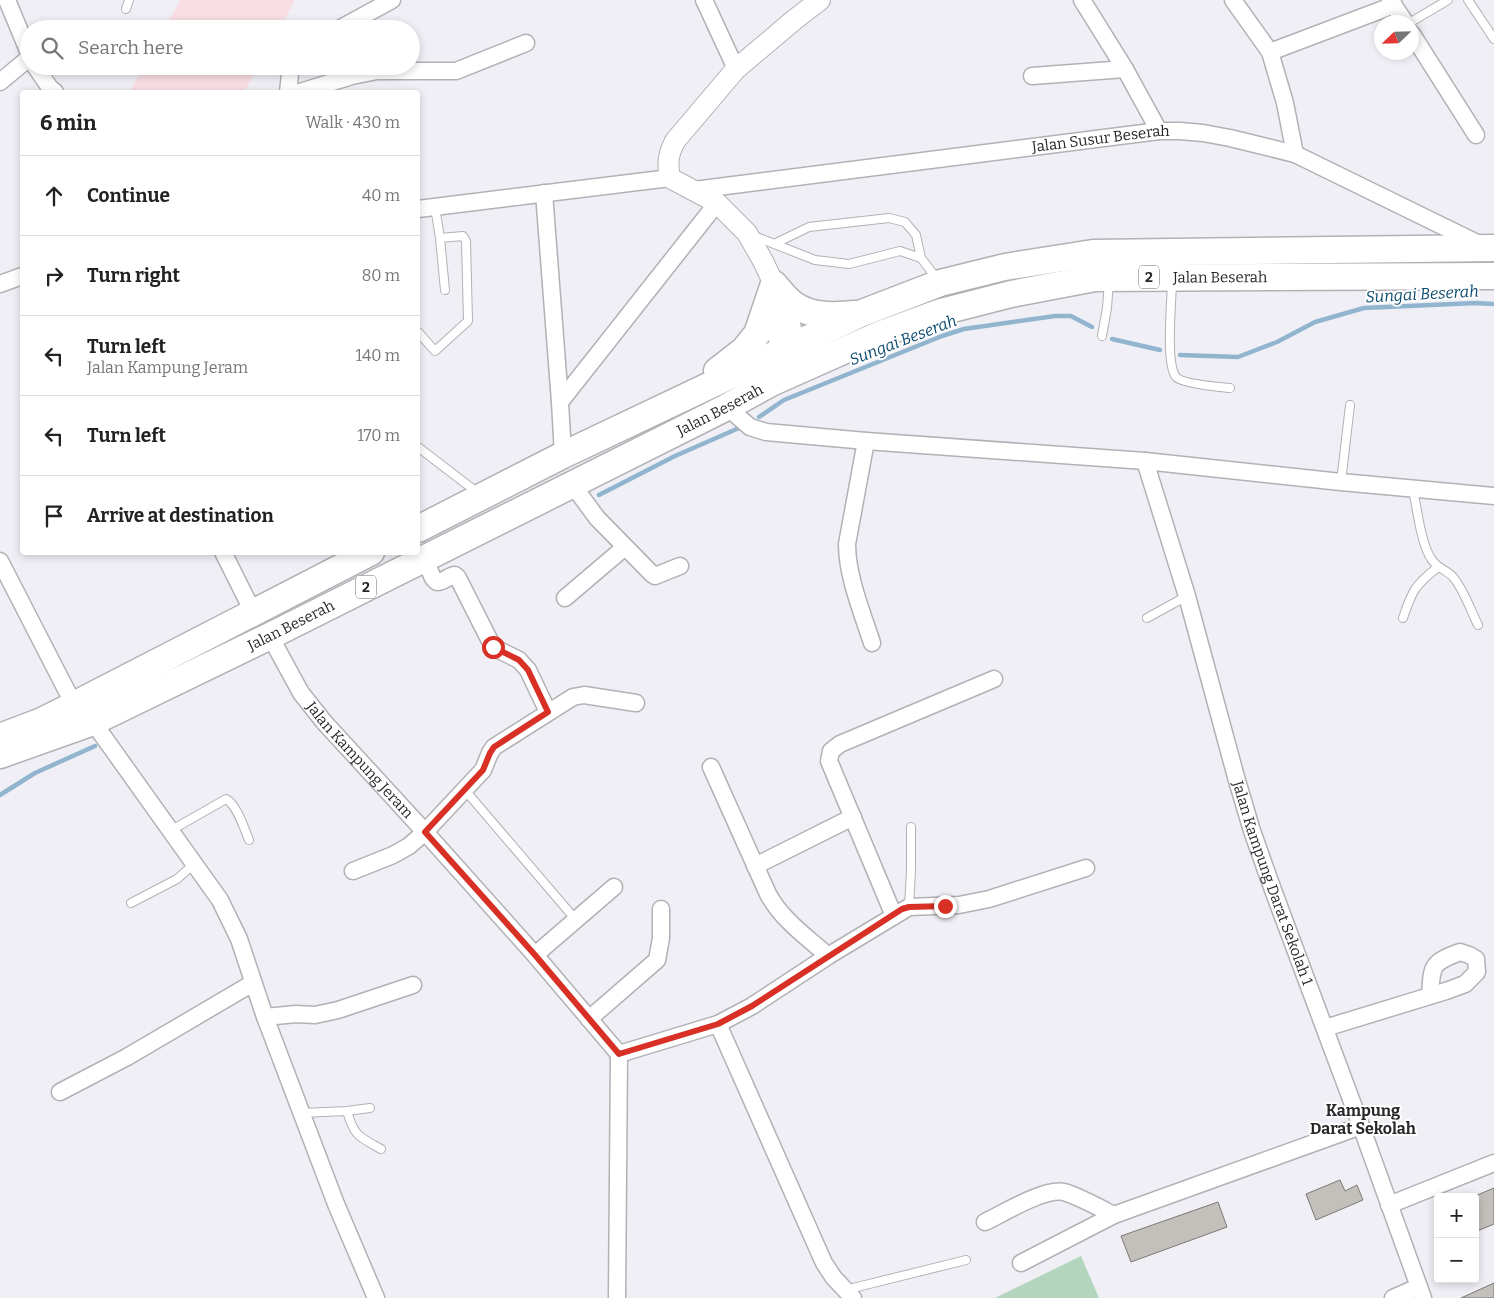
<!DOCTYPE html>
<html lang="en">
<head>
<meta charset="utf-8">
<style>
	:root { --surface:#fff; --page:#f6f6f6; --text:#222; --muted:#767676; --line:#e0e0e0 }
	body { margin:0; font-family:Bitter,serif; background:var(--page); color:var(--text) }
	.controls { position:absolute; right:15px; bottom:15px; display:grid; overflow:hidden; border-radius:5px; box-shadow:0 2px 8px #0003 }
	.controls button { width:45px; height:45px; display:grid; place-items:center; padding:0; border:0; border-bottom:1px solid var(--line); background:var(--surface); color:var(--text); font:25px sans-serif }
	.compass { position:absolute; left:1374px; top:15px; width:45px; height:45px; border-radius:50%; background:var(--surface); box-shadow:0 2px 8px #0003; rotate:247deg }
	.stop { position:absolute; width:15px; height:15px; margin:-11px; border:4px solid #d93025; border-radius:50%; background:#fff }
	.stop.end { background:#d93025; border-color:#fff; box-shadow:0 1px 5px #0008 }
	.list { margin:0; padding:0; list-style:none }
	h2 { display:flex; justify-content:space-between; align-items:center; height:65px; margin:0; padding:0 20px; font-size:21px }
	h2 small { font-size:16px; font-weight:400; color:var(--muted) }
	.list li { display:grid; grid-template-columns:32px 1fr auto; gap:15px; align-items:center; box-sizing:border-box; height:80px; padding:0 20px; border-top:1px solid var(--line) }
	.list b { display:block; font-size:19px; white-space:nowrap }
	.list p { margin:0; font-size:16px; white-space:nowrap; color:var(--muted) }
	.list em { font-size:16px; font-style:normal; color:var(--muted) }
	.icon { flex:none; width:28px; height:28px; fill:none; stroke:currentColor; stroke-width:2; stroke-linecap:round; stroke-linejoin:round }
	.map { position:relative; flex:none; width:1494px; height:1298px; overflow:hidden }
	.search { position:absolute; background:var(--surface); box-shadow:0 2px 8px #0003; left:20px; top:20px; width:400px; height:55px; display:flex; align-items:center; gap:12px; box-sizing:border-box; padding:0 18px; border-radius:28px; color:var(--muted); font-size:19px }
	.panel { position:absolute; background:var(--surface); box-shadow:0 2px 8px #0003; left:20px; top:90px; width:400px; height:465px; border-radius:5px }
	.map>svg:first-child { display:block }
</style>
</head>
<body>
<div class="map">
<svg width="1494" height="1298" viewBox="0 0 1494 1298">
	<rect width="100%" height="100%" fill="#efeff5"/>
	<!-- education -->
	<path fill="#f9dee3" d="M180,0H295L279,29H164Z
		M144,66H258L244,92H129Z"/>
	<!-- green -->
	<path fill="#b3d5bd" d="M1081,1256L1099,1298H995Z"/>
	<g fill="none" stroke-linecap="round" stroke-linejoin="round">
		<!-- stream -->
		<path stroke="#91b5ce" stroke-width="4.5" d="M1112,339L1160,350
			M1180,355L1238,357L1277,342L1315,322L1364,308L1476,303L1494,304
			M759,417L784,400L942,336L964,329L1055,316H1071L1092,327
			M599,495L675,456L739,428
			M0,795L35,773L95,746"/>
	</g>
	<!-- building -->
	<path fill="#c3bfbb" stroke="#7c7875" d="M1340,1180L1345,1191L1357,1185L1363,1200L1316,1220L1306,1194Z
		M1494,1188V1224L1475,1232V1196Z
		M1218,1202L1227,1227L1131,1262L1121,1236Z
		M1494,1283V1298H1461Z"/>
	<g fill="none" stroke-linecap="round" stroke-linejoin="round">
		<defs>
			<path id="service" d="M1468,0L1494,39
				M126,9L129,0
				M1411,22L1448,0
				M754,236L815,260L849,264L900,251L921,258L937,279
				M440,238L445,290
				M774,244L809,227L889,218L905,222L916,235L921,258
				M1172,280C1172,300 1165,363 1176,377C1182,384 1220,387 1230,388
				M418,332L435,351L468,321L466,241L463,236L440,238L435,207
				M1102,336L1107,308L1109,281
				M418,447L478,493
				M1341,482L1350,405
				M1413,489C1417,508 1421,545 1432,560C1437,568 1447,570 1453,577C1464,590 1470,609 1478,625
				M1147,618L1187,596
				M1403,618C1412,591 1415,585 1438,567
				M464,789L576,920
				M170,831L226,799C237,805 244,828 249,840
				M131,903L177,879L194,864
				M909,907L911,870V827
				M347,1111C354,1136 359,1137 381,1149
				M301,1113L347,1111L370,1108
				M845,1290L966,1260"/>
			<g id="minor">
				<path d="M7,0L29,53"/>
				<path d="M704,0L736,69"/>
				<path d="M1082,0L1125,69L1159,131"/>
				<path d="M1233,0L1270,52L1285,103L1295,154"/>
				<path d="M1390,0L1405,22"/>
				<path d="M339,29L392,0"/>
				<path d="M1412,34L1476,135"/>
				<path d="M1270,52L1394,5"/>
				<path d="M35,66L50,88L55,92"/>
				<path d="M1032,76L1125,69"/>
				<path d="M0,82L29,58"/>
				<path d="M288,92L291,66"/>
				<path d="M300,92L352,76L377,71H456L526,43"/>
				<path id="s1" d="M694,190L1159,131H1180L1203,133L1230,138L1295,154L1479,244"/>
				<path d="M544,193L560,402"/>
				<path d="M418,209L670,178"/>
				<path d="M0,284L22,276"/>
				<path d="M727,407L750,427L766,432L866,441L1145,461L1341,482L1494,496"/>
				<path d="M866,441L847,544C847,576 862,612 872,643"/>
				<path d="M563,455L560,402L717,203"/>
				<path id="s2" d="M1145,461L1187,596L1236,777L1252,831L1273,890L1361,1126L1423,1298"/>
				<path d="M572,484L597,518L652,574L655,576L680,566"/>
				<path d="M223,552L254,614"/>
				<path d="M424,558L433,578L437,582C444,582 448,576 455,575L458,578L493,647L519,660L528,670L548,712"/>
				<path d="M0,561L74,705"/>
				<path d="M565,598L625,547"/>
				<path id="s3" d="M270,636L301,693L324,722L425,832L535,955L619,1054"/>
				<path d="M93,722L220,900L239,939L265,1017L336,1204L376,1298"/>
				<path d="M711,767L768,894C782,920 807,937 828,956"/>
				<path d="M755,866L853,817"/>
				<path d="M353,871L393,855L409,846L425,832L483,770L490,753L494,747L573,697L584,695L636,703"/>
				<path d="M894,916L829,761L831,751L840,744L994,679"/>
				<path d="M535,955L614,887"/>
				<path d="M265,1017L296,1014L315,1015L338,1010L413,985"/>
				<path d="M589,1019L657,960L661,938V909"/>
				<path d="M718,1024L824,1263L834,1278L853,1298"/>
				<path d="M1325,1028L1446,991L1465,984L1477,972L1476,959L1469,955L1460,952C1431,963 1432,965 1430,995"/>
				<path d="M619,1054L718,1024L752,1006L828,956L909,907L959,905L989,899L1086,868"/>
				<path d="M60,1092L127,1057L253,983"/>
				<path d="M1389,1205L1494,1163"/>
				<path d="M985,1222C1004,1213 1044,1188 1064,1192C1078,1196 1100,1208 1114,1215"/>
				<path d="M1021,1263L1114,1215L1361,1126"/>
				<path d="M617,1298L619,1054"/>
				<path d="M1393,1298L1418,1287"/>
			</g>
			<path id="tertiary" d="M773,296C772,310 772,327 779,339C781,342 785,345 788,348
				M788,348L791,329L788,314L763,261L747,233L717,203L670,178C667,162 668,155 675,141L736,69L794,20L820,0"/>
			<g id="trunk">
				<path d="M717,371L744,350L757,334L774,284C780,291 786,299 793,304C811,317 834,316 855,314"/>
				<path d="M418,529L563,455L862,313L940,283L1005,267L1093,253L1494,248"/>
				<path d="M5,735L42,721L74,705L371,552"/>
				<path id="s4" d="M0,755L93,722L270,636L727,407L773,382L881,334L941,312L1011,294L1095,278L1494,276"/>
			</g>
		</defs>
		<!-- service casing -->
		<use href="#service" stroke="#b1b1b6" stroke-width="10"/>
		<!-- minor casing -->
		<use href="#minor" stroke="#b1b1b6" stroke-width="19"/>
		<!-- tertiary casing -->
		<use href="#tertiary" stroke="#b1b1b6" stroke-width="22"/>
		<!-- trunk casing -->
		<use href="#trunk" stroke="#b1b1b6" stroke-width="29"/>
		<!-- service -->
		<use href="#service" stroke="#fff" stroke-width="8"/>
		<!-- minor -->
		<use href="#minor" stroke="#fff" stroke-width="16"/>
		<!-- tertiary -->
		<use href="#tertiary" stroke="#fff" stroke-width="20"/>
		<!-- trunk -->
		<use href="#trunk" stroke="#fff" stroke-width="26"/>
	</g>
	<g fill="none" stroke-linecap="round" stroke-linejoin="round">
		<!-- route -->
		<path stroke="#d93025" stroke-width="6" d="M493,647L519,660L528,670L548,712L494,747L490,753L483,770L425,832L535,955L619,1054L718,1024L752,1006L902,909L909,907L945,906"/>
	</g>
	<g text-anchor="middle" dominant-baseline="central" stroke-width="4" stroke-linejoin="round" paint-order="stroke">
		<!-- shield labels -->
		<g fill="#fff" stroke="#68686a" stroke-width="1">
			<rect x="1139" y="265.5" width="20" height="23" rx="4"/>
			<rect x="356" y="575.5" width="20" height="23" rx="4"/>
		</g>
		<g font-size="14" font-weight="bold" fill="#28282a">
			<text x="1149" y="277">2</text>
			<text x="366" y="587">2</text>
		</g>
		<!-- street labels -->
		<g font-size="15" fill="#28282a" stroke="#fff">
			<text stroke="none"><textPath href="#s1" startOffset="410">Jalan Susur Beserah</textPath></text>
			<text stroke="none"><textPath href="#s4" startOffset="1324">Jalan Beserah</textPath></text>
			<text stroke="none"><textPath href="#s4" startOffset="799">Jalan Beserah</textPath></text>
			<text stroke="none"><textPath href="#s4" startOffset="319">Jalan Beserah</textPath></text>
			<text stroke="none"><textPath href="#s3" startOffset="154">Jalan Kampung Jeram</textPath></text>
			<text stroke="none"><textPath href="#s2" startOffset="441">Jalan Kampung Darat Sekolah 1</textPath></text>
		</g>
		<!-- water labels -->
		<g font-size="16" font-style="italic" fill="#0e4c6f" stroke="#fff">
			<text transform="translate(1422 294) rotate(-3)">Sungai Beserah</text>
			<text transform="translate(903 340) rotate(-21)">Sungai Beserah</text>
		</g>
		<!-- neighbourhood labels -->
		<g font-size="16" font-weight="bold" fill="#28282a" stroke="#fff">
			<text x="1363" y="1110">Kampung<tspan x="1363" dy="18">Darat Sekolah</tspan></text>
		</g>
	</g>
</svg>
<div class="controls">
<button>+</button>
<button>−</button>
</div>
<svg class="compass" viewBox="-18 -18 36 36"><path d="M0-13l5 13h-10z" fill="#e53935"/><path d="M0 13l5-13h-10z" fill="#767676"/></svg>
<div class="stop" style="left:493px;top:647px"></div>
<div class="stop end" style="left:945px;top:906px"></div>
<div class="search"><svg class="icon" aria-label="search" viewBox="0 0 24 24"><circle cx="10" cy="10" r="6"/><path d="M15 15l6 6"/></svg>Search here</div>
<section class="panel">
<h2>6 min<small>Walk · 430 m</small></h2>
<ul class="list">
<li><svg class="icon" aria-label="ahead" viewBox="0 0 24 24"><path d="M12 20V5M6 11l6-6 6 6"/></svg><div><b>Continue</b></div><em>40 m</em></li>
<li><svg class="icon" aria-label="right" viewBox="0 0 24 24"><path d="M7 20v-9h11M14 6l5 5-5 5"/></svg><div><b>Turn right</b></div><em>80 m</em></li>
<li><svg class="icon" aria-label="left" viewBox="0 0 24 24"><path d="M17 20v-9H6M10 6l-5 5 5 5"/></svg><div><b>Turn left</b><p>Jalan Kampung Jeram</p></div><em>140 m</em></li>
<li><svg class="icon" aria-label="left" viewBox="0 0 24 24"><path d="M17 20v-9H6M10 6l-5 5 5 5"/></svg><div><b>Turn left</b></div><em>170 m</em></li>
<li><svg class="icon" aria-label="arrive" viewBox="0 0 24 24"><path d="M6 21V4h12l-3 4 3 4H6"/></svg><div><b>Arrive at destination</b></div></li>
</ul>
</section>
</div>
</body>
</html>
